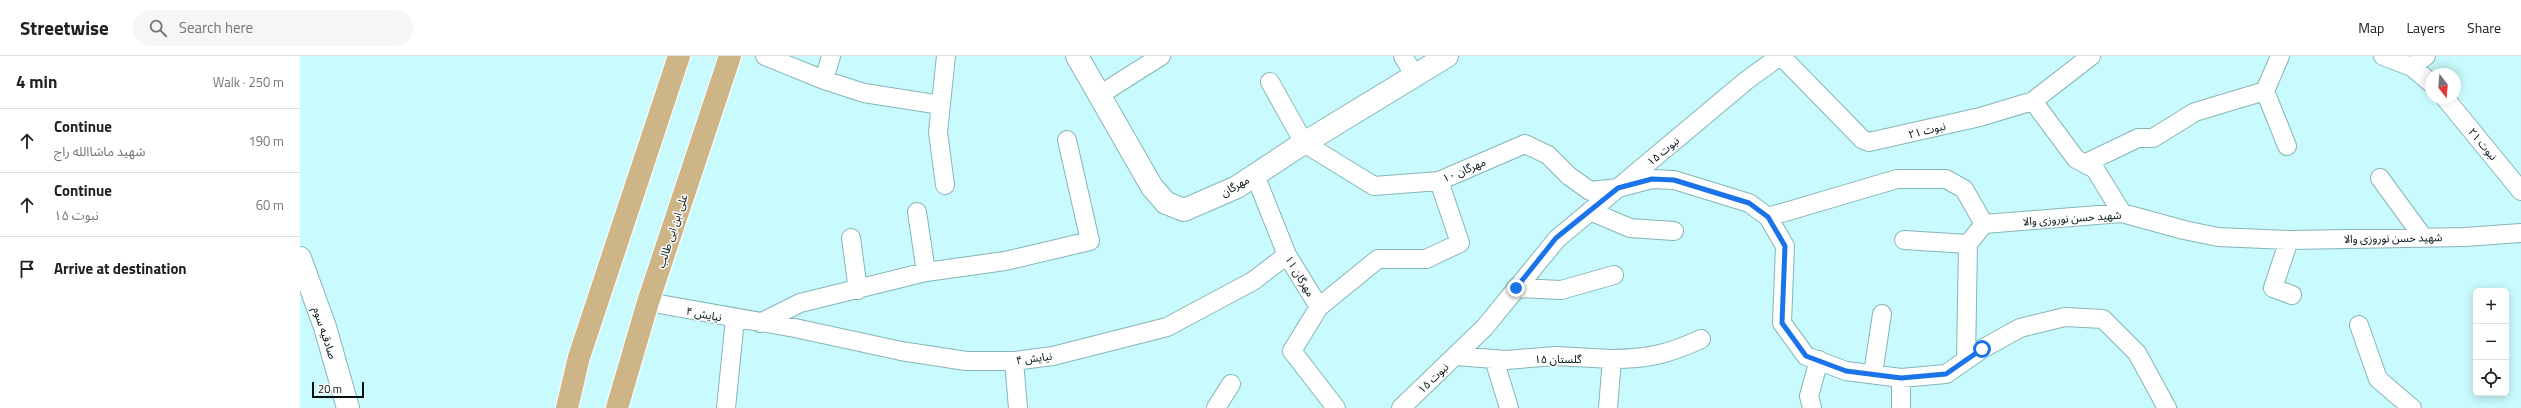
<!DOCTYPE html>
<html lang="en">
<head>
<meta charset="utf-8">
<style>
	:root { --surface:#fff; --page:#f6f6f6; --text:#202124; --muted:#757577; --line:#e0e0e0 }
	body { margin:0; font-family:"Titillium Web","Noto Sans Arabic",sans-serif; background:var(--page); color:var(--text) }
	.controls { position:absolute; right:12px; bottom:12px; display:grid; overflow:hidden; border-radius:6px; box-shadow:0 2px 10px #0003 }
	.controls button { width:36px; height:36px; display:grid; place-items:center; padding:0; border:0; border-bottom:1px solid var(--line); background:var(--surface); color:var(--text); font:20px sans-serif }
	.compass { position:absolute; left:2125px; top:12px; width:36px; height:36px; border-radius:50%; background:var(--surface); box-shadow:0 2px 10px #0003; rotate:164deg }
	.scale { position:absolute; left:12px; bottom:10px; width:52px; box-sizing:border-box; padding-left:4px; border:2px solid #011112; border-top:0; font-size:11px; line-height:14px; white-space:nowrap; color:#011112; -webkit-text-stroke:3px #fdfdfd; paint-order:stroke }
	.stop { position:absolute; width:12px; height:12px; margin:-9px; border:3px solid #1a73e8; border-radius:50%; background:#fff }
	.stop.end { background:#1a73e8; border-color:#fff; box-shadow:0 1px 4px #0008 }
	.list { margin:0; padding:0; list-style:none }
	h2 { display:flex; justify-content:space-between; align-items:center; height:52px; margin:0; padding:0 16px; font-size:17px }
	h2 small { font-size:13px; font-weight:400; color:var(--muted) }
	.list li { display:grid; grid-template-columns:26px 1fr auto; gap:12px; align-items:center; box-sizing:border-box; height:64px; padding:0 16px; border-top:1px solid var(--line) }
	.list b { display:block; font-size:15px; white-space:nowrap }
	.list p { margin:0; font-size:13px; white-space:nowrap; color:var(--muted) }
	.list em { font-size:13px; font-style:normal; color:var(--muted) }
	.icon { flex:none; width:22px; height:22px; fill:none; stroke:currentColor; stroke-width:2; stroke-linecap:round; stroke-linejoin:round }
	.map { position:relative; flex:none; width:2221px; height:352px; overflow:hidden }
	header { display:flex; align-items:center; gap:24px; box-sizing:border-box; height:56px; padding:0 20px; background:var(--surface); border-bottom:1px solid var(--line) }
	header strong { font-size:19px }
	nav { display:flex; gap:22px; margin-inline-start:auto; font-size:14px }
	.search { width:280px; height:36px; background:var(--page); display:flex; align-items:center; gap:10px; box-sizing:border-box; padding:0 14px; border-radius:22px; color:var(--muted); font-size:15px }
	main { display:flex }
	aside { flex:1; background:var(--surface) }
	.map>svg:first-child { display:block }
</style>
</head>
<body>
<header>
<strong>Streetwise</strong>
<div class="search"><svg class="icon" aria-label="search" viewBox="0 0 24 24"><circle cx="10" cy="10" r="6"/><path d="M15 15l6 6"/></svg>Search here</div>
<nav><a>Map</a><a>Layers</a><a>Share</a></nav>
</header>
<main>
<aside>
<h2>4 min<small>Walk · 250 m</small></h2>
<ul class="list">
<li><svg class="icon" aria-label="ahead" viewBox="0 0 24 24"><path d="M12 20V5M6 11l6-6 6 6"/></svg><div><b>Continue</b><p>شهید ماشاالله راج</p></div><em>190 m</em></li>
<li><svg class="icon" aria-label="ahead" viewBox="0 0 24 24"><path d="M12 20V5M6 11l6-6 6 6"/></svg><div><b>Continue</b><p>نبوت ۱۵</p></div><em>60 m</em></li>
<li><svg class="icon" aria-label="arrive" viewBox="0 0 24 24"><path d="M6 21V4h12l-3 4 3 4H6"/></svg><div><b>Arrive at destination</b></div></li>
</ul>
</aside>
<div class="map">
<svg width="2221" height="352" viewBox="0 0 2221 352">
	<rect width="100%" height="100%" fill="#c9fafd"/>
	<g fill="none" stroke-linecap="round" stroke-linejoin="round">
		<defs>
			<path id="minor" d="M465,0L524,24L564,37L641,49
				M1103,0L1115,20
				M1481,0L1562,83L1569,86L1680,61L1733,45L1791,0
				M1980,0L1965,35L1987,90
				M2083,0L2112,11L2131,27
				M2112,11L2126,0
				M524,24L531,0
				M970,26L1004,87L1074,130L1139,125L1225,88L1248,99L1269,120L1290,135L1318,132L1352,123L1374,124L1449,147L1468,161L1485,190L1482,267L1506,300L1546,315L1601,322L1646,318L1682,293L1720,272L1765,261L1803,263L1837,297L1867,352
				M798,40L861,0
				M2145,42L2221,135
				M1733,45L1776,103L1795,113L1822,157
				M1786,107L1838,82H1853L1895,56L1965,35
				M955,119L987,199L1019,251L992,295L1036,352
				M2080,122L2123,181
				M645,129L638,76L646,0
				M1290,155L1330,172L1374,175
				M617,156L626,216
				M1468,161L1597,123H1646L1664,133L1684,168L1822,157L1884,174L1918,181L1989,184L2165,181L2221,177
				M551,182L558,234
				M1604,184L1668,188
				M1989,184L1973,232L1992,239
				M1216,232L1261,234L1314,219
				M348,246L495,272L601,295L666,305H714L753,300L867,271L953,225L987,199
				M1019,251L1078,203H1126L1160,187L1139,125
				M460,267L500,247L626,216L705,205L790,185L767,84
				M2059,269L2078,323L2112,352
				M1156,300L1206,304L1255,300L1312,303L1308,352
				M1194,303L1209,352
				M1312,303C1347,303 1369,298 1401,283
				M1666,304L1668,188L1684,168
				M714,305L718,352
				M1573,318L1582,258
				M426,352L435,263
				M916,352L931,328
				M1101,352L1185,271L1257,183L1447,24L1480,0
				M1512,352L1509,340L1519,304
				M1601,352V322"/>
			<path id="tertiary" d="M777,0L852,131L866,147L884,154L937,131L996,92L1147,0
				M0,202L25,271L48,352"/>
			<path id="primary" d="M267,352L279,301L379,0
				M317,352L348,246L430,0"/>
		</defs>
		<!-- minor casing -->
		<use href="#minor" stroke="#86b5b7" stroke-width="20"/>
		<!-- tertiary casing -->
		<use href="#tertiary" stroke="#86b5b7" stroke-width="24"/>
		<!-- primary casing -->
		<use href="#primary" stroke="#fff" stroke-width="24"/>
		<!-- minor -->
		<use href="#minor" stroke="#fff" stroke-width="18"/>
		<!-- tertiary -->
		<use href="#tertiary" stroke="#fff" stroke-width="22"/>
		<!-- primary -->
		<use href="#primary" stroke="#ceb588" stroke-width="22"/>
	</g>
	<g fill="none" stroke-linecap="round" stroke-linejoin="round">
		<!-- route -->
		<path stroke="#1a73e8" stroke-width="5" d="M1216,232L1256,182L1318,132L1352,123L1374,124L1449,147L1468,161L1485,190L1482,267L1506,300L1546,315L1601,322L1646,318L1682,293"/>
	</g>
	<g text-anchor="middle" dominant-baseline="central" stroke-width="3" stroke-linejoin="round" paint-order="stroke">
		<!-- street labels -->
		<g font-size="11" fill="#011112" stroke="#fdfdfd">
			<text transform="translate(1627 74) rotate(-14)">نبوت ۲۱</text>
			<text transform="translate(2183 88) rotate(50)">نبوت ۲۱</text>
			<text transform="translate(1363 95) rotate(-40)">نبوت ۱۵</text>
			<text transform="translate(1164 114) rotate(-23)">مهرگان ۱۰</text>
			<text transform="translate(935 130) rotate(-29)">مهرگان</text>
			<text transform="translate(1772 162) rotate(-4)">شهید حسن نوروزی والا</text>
			<text transform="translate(372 175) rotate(-72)">علی ابن ابی طالب</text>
			<text transform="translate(2093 182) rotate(-1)">شهید حسن نوروزی والا</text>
			<text transform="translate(1000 220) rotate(59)">مهرگان ۱۱</text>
			<text transform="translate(404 258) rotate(11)">نیایش ۴</text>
			<text transform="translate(25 277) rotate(72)">صادقیه سوم</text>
			<text transform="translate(734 302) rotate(-7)">نیایش ۴</text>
			<text x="1258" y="303">گلستان ۱۵</text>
			<text transform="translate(1133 322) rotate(-44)">نبوت ۱۵</text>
		</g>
	</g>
</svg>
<div class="controls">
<button>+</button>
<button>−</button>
<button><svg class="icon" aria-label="locate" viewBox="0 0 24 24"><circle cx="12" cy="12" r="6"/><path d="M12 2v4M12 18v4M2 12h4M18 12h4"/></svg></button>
</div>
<svg class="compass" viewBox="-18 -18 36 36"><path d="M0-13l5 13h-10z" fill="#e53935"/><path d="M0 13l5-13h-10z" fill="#757577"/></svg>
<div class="scale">20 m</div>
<div class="stop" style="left:1682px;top:293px"></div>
<div class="stop end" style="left:1216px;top:232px"></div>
</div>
</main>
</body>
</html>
